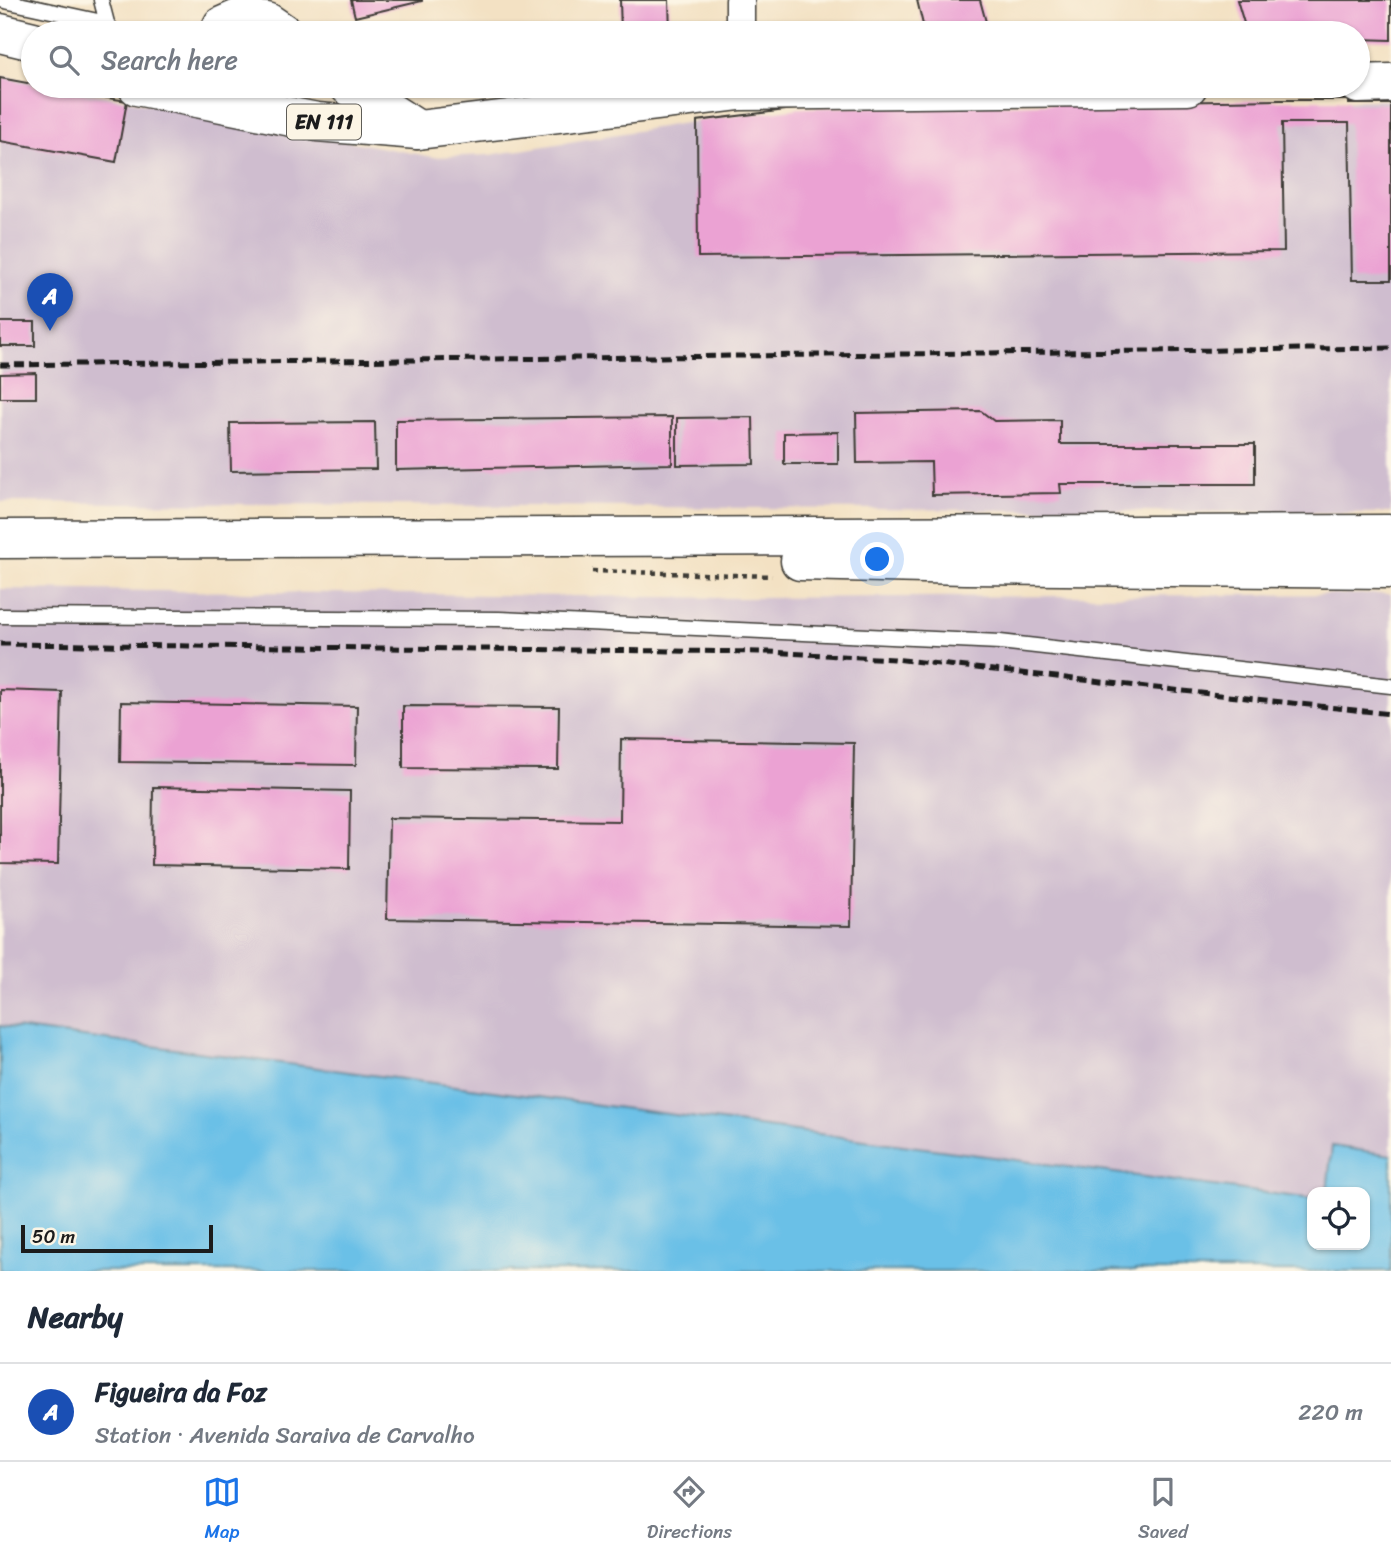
<!DOCTYPE html>
<html lang="en">
<head>
<meta charset="utf-8">
<style>
	:root { --surface:#fff; --page:#f2f2f3; --text:#1f2937; --muted:#747a83; --line:#e0e1e3; --accent:#1a73e8 }
	body { margin:0; font-family:Sriracha,sans-serif; background:var(--page); color:var(--text) }
	.controls { position:absolute; right:21px; bottom:21px; display:grid; overflow:hidden; border-radius:14px; box-shadow:0 2px 5px #0004 }
	.controls button { width:63px; height:63px; display:grid; place-items:center; padding:0; border:0; border-bottom:2px solid var(--line); background:var(--surface); color:var(--text); font:35px sans-serif }
	.scale { position:absolute; left:21px; bottom:18px; width:192px; box-sizing:border-box; padding-left:7px; border:4px solid #1c1c1c; border-top:0; font-size:19px; line-height:24px; white-space:nowrap; color:#1c1c1c; -webkit-text-stroke:5px #fcf5e5; paint-order:stroke }
	.you { position:absolute; left:878px; top:560px; width:24px; height:24px; margin:-18px; border:5px solid #fff; border-radius:50%; background:#1a73e8; box-shadow:0 0 0 10px #1a73e833 }
	.badge { display:grid; place-items:center; width:46px; height:46px; border-radius:50%; background:var(--accent); color:#fff; font-size:23px; font-weight:700 }
	.pin { position:absolute; translate:-50% -58px; filter:drop-shadow(0 2px 4px #0008) }
	.pin::after { content:''; position:absolute; top:37px; width:24px; height:21px; background:inherit; clip-path:polygon(0 0,100% 0,50% 100%) }
	.list { margin:0; padding:0; list-style:none }
	h2 { display:flex; justify-content:space-between; align-items:center; height:91px; margin:0; padding:0 28px; font-size:30px }
	h2 small { font-size:23px; font-weight:400; color:var(--muted) }
	.list li { display:grid; grid-template-columns:46px 1fr auto; gap:21px; align-items:center; box-sizing:border-box; height:98px; padding:0 28px; border-top:2px solid var(--line) }
	.list b { display:block; font-size:26px; white-space:nowrap }
	.list p { margin:0; font-size:23px; white-space:nowrap; color:var(--muted) }
	.list em { font-size:23px; font-style:normal; color:var(--muted) }
	.icon { flex:none; width:38px; height:38px; fill:none; stroke:currentColor; stroke-width:2; stroke-linecap:round; stroke-linejoin:round }
	.map { position:relative; flex:none; width:1391px; height:1271px; overflow:hidden }
	.search { position:absolute; background:var(--surface); box-shadow:0 2px 5px #0004; left:21px; right:21px; top:21px; height:77px; display:flex; align-items:center; gap:18px; box-sizing:border-box; padding:0 24px; border-radius:38px; color:var(--muted); font-size:26px }
	.sheet { height:189px; background:var(--surface) }
	nav { display:flex; justify-content:space-around; align-items:center; box-sizing:border-box; height:98px; border-top:2px solid var(--line); background:var(--surface); font-size:19px; color:var(--muted) }
	nav a { display:grid; justify-items:center; gap:4px }
	nav .on { color:var(--accent) }
	.map>svg:first-child { display:block }
</style>
</head>
<body>
<div class="map">
<svg width="1391" height="1271" viewBox="0 0 1391 1271">
	<rect width="100%" height="100%" fill="#fcf5e5"/>
	<filter id="ink" filterUnits="userSpaceOnUse"><feTurbulence type="fractalNoise" baseFrequency=".0143" numOctaves="2"/><feDisplacementMap in="SourceGraphic" scale="14" xChannelSelector="R" yChannelSelector="G"/><feConvolveMatrix kernelMatrix="1 2 1 2 8 2 1 2 1" color-interpolation-filters="sRGB"/></filter>
	<filter id="wash" filterUnits="userSpaceOnUse"><feTurbulence type="fractalNoise" baseFrequency=".00686" numOctaves="4" result="noise"/><feDisplacementMap in="SourceGraphic" scale="28" xChannelSelector="R" yChannelSelector="G"/><feGaussianBlur stdDeviation="1.57" result="paint"/><feColorMatrix in="noise" values="0 0 0 0 0 0 0 0 0 0 0 0 0 0 0 0 0 1.4 0 .05"/><feComposite in="paint" operator="in"/></filter>
	<g filter="url(#wash)">
		<rect width="100%" height="100%" fill="#f3e1c3"/>
		<!-- industrial -->
		<path fill="#cfbdcf" d="M0,76L33,82V86H53L433,157L490,155L697,121L802,108L1391,100V513L0,502Z
			M0,589L737,598L1391,594V1155L1333,1146L1327,1192H1312V1199L0,1026Z"/>
		<!-- water -->
		<path fill="#6ac0e7" stroke="#436e82" stroke-width="2" d="M0,1026L1312,1199V1245H1365V1192H1327L1332,1146L1391,1155V1271H0Z"/>
		<g id="blocks">
			<!-- building -->
			<path fill="#eba2d3" d="M351,0H422V1L355,17Z
				M620,0H669L670,33H621Z
				M917,0H980L989,33H925Z
				M1237,0H1391V40L1358,39V33H1247Z
				M0,78L33,84V86L127,101L116,162L0,141Z
				M1282,100H1349V104H1391V280H1352L1349,123H1282L1284,251L698,257L697,121L802,108Z
				M0,322H35V346H0Z
				M36,373V398H0V374Z
				M981,411L994,421L1060,420V444H1255V484H1060L1061,493L932,495L931,462L857,463L856,413Z
				M672,417V464L396,470V420Z
				M753,417L754,464L677,465V418Z
				M375,422L376,469L231,471L230,423Z
				M838,432V464H784V433Z
				M0,690L62,692L58,864L0,863Z
				M121,702L357,706L356,765L120,762Z
				M403,706L559,707L558,769L403,768Z
				M621,739L854,743L851,926L387,919L389,818L620,821Z
				M153,787L350,791L349,869L152,865Z"/>
		</g>
	</g>
	<g filter="url(#ink)">
		<use href="#blocks" fill-opacity="0" stroke="#3c3a35" stroke-width="2"/>
		<g fill="none" stroke-linecap="round" stroke-linejoin="round">
			<defs>
				<path id="lane" d="M0,0L107,23L114,33
					M101,0L107,23
					M0,616L499,619L1000,642L1391,686"/>
				<path id="street" d="M740,0V33"/>
				<path id="secondary" d="M219,33L222,26L240,18L267,22L283,33
					M349,86L418,130
					M262,88L266,86
					M0,539L1391,534
					M800,561L966,565L1391,569"/>
				<path id="primary" d="M0,33L33,41
					M1358,84L1391,83
					M137,86L317,122L418,130L740,91L1188,86"/>
			</defs>
			<!-- lane casing -->
			<use href="#lane" stroke="#3c3a35" stroke-width="17"/>
			<!-- street casing -->
			<use href="#street" stroke="#3c3a35" stroke-width="31"/>
			<!-- secondary casing -->
			<use href="#secondary" stroke="#3c3a35" stroke-width="41"/>
			<!-- primary casing -->
			<use href="#primary" stroke="#3c3a35" stroke-width="41"/>
			<!-- path -->
			<path stroke="#3c3a35" stroke-width="4.5" stroke-dasharray="5 5" stroke-linecap="butt" d="M592,571L772,576"/>
			<!-- lane -->
			<use href="#lane" stroke="#fff" stroke-width="14"/>
			<!-- street -->
			<use href="#street" stroke="#fff" stroke-width="28"/>
			<!-- secondary -->
			<use href="#secondary" stroke="#fff" stroke-width="38"/>
			<!-- primary -->
			<use href="#primary" stroke="#fff" stroke-width="38"/>
			<!-- rail -->
			<path stroke="#1c1c1c" stroke-width="5" stroke-dasharray="10 5" stroke-linecap="butt" d="M0,365L1391,348
				M0,644L769,652L894,659L1391,714"/>
		</g>
	</g>
	<g text-anchor="middle" dominant-baseline="central" stroke-width="5" stroke-linejoin="round" paint-order="stroke">
		<!-- shield labels -->
		<rect fill="#fcf5e5" stroke="#5f5d58" stroke-width="2" x="287" y="104.5" width="74" height="35" rx="5"/>
		<g font-size="21" font-weight="bold" fill="#1c1c1c">
			<text x="324" y="122">EN 111</text>
		</g>
	</g>
</svg>
<div class="controls">
<button><svg class="icon" aria-label="locate" viewBox="0 0 24 24"><circle cx="12" cy="12" r="6"/><path d="M12 2v4M12 18v4M2 12h4M18 12h4"/></svg></button>
</div>
<div class="scale">50 m</div>
<div class="you"></div>
<div class="pin badge" style="left:50px;top:331px;background:#1a4fb4">A</div>
<div class="search"><svg class="icon" aria-label="search" viewBox="0 0 24 24"><circle cx="10" cy="10" r="6"/><path d="M15 15l6 6"/></svg>Search here</div>
</div>
<section class="sheet">
<h2>Nearby<small></small></h2>
<ul class="list">
<li><span class="badge" style="background:#1a4fb4">A</span><div><b>Figueira da Foz</b><p>Station · Avenida Saraiva de Carvalho</p></div><em>220 m</em></li>
</ul>
</section>
<nav>
<a class="on"><svg class="icon" aria-label="map" viewBox="0 0 24 24"><path d="M3 6l6-2 6 2 6-2v14l-6 2-6-2-6 2zM9 4v14M15 6v14"/></svg>Map</a>
<a><svg class="icon" aria-label="directions" viewBox="0 0 24 24"><path d="M12 3l9 9-9 9-9-9zM9 14v-3h6M13 9l2 2-2 2"/></svg>Directions</a>
<a><svg class="icon" aria-label="saved" viewBox="0 0 24 24"><path d="M7 4h10v16l-5-4-5 4z"/></svg>Saved</a>
</nav>
</body>
</html>
